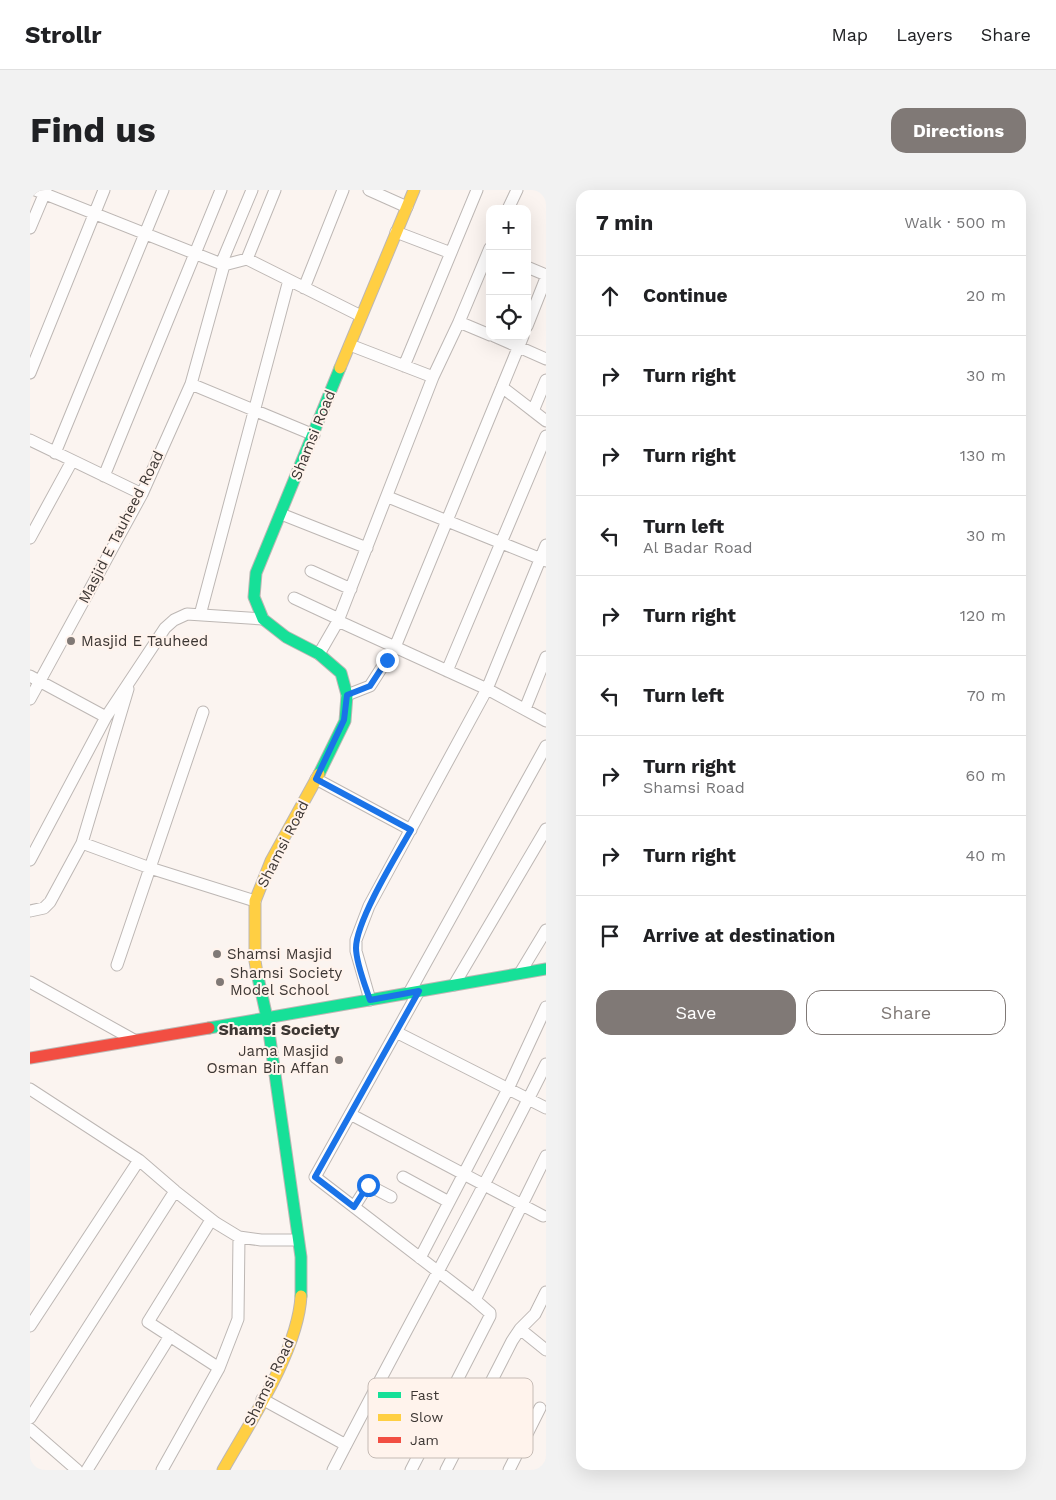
<!DOCTYPE html>
<html lang="en">
<head>
<meta charset="utf-8">
<style>
	:root { --surface:#fff; --page:#f2f2f2; --text:#202124; --muted:#757577; --line:#e0e0e0; --accent:#807976 }
	body { margin:0; font-family:"Work Sans",sans-serif; background:var(--page); color:var(--text) }
	.controls { position:absolute; right:15px; top:15px; display:grid; overflow:hidden; border-radius:10px; box-shadow:0 5px 20px #0002 }
	.controls button { width:45px; height:45px; display:grid; place-items:center; padding:0; border:0; border-bottom:1px solid var(--line); background:var(--surface); color:var(--text); font:25px sans-serif }
	.stop { position:absolute; width:15px; height:15px; margin:-11px; border:4px solid #1a73e8; border-radius:50%; background:#fff }
	.stop.end { background:#1a73e8; border-color:#fff; box-shadow:0 1px 5px #0008 }
	.list { margin:0; padding:0; list-style:none }
	h2 { display:flex; justify-content:space-between; align-items:center; height:65px; margin:0; padding:0 20px; font-size:21px }
	h2 small { font-size:16px; font-weight:400; color:var(--muted) }
	.list li { display:grid; grid-template-columns:32px 1fr auto; gap:15px; align-items:center; box-sizing:border-box; height:80px; padding:0 20px; border-top:1px solid var(--line) }
	.list b { display:block; font-size:19px; white-space:nowrap }
	.list p { margin:0; font-size:16px; white-space:nowrap; color:var(--muted) }
	.list em { font-size:16px; font-style:normal; color:var(--muted) }
	.actions { display:flex; gap:10px; padding:15px 20px }
	.actions a { flex:1; padding:11px 0; border:1px solid var(--accent); border-radius:15px; text-align:center; font-size:18px; color:var(--accent) }
	.actions .main { background:var(--accent); color:#fff }
	.icon { flex:none; width:28px; height:28px; fill:none; stroke:currentColor; stroke-width:2; stroke-linecap:round; stroke-linejoin:round }
	.map { position:relative; flex:none; width:516px; height:1280px; overflow:hidden; border-radius:15px }
	header { display:flex; align-items:center; gap:30px; box-sizing:border-box; height:70px; padding:0 25px; background:var(--surface); border-bottom:1px solid var(--line) }
	header strong { font-size:24px }
	nav { display:flex; gap:28px; margin-inline-start:auto; font-size:18px }
	.intro { display:flex; align-items:center; justify-content:space-between; box-sizing:border-box; height:120px; padding:0 30px }
	h1 { margin:0; font-size:35px }
	.button { padding:12px 22px; border-radius:15px; background:var(--accent); color:#fff; font-size:18px; font-weight:700 }
	main { display:flex; gap:30px; padding:0 30px }
	aside { flex:1; background:var(--surface); border-radius:15px; box-shadow:0 5px 20px #0002 }
	.map>svg:first-child { display:block }
</style>
</head>
<body>
<header>
<strong>Strollr</strong>
<nav><a>Map</a><a>Layers</a><a>Share</a></nav>
</header>
<div class="intro"><h1>Find us</h1><a class="button">Directions</a></div>
<main>
<div class="map">
<svg width="516" height="1280" viewBox="0 0 516 1280">
	<rect width="100%" height="100%" fill="#fbf4f0"/>
	<g fill="none" stroke-linecap="round" stroke-linejoin="round">
		<defs>
			<path id="street" d="M5,0L194,75
				M339,0L377,17
				M478,19L487,0
				M0,38L16,0
				M366,42L421,63
				M460,58L429,132L460,145
				M217,69L245,0
				M191,74L222,0
				M497,77L516,85
				M274,98L313,0
				M497,136L516,88
				M464,146L516,169
				M374,176L447,0
				M0,183L74,0
				M403,187L429,132
				M161,194L284,245
				M472,197L516,231
				M503,221L516,190
				M0,250L112,304
				M25,263L133,0
				M74,286L191,0
				M358,307L516,371
				M251,324L337,358
				M0,348L42,271
				M281,381L321,399
				M264,408L309,429
				M170,425L259,90
				M308,431L457,499L516,531
				M289,464L308,431L403,187L320,155
				M417,481L516,246
				M0,486L76,527
				M317,505L340,496L365,457L493,146
				M0,509L112,304L161,194L194,75L217,69L331,126
				M495,519L516,467
				M286,589L381,640
				M52,653L120,678L225,711
				M0,670L76,527L135,438L144,430L157,424L233,429
				M0,721L14,718L20,712L52,653L98,499
				M87,775L173,522
				M490,783L516,740
				M0,792L104,850
				M424,795L516,639
				M379,803L516,556
				M340,810L326,761V750L339,716L457,499L516,355
				M366,842L516,918
				M0,899L109,970L145,1001L186,1033L209,1047L231,1050H268
				M320,924L513,1026
				M373,987L419,1012
				M324,1017L338,995L361,1007
				M181,1030L118,1132L189,1178
				M390,1068L478,899L516,817
				M445,1110L516,966
				M0,1136L109,970
				M490,1139L516,1160
				M232,1209L316,1255
				M0,1228L145,1001
				M0,1239L47,1280
				M57,1280L140,1146
				M132,1280L189,1178L208,1129L209,1047
				M303,1280C373,1144 448,1011 516,874
				M381,1280L460,1126V1123L445,1110L285,987L389,801
				M416,1280L482,1151L490,1139L505,1124L516,1102
				M479,1280L510,1218"/>
			<path id="fast" d="M289,584L315,531L317,505L311,483L289,464L256,447L233,429L224,407L226,383L310,178
				M227,783L237,828L271,1067V1106
				M179,838L516,779"/>
			<path id="slow" d="M310,178L384,0
				M227,783L225,771V711L241,671L289,584
				M193,1280C220,1232 268,1161 271,1106"/>
			<path id="jam" d="M0,868L179,838"/>
		</defs>
		<!-- street casing -->
		<use href="#street" stroke="#bdb7b4" stroke-width="13"/>
		<!-- fast casing -->
		<use href="#fast" stroke="#bdb7b4" stroke-width="13"/>
		<!-- slow casing -->
		<use href="#slow" stroke="#bdb7b4" stroke-width="13"/>
		<!-- jam casing -->
		<use href="#jam" stroke="#bdb7b4" stroke-width="13"/>
		<!-- street -->
		<use href="#street" stroke="#fefdfd" stroke-width="11"/>
		<!-- fast -->
		<use href="#fast" stroke="#16e098" stroke-width="11"/>
		<!-- slow -->
		<use href="#slow" stroke="#ffcf43" stroke-width="11"/>
		<!-- jam -->
		<use href="#jam" stroke="#f24e42" stroke-width="11"/>
	</g>
	<g fill="none" stroke-linecap="round" stroke-linejoin="round">
		<!-- route -->
		<path stroke="#1a73e8" stroke-width="6" d="M338,995L324,1017L285,987L389,801L340,810C335,795 326,773 326,758C326,731 366,666 381,640L286,589L314,530L317,505L340,496L357,470"/>
	</g>
	<!-- markers -->
	<g fill="#807976" stroke="#fff3ec" stroke-width="2">
		<circle cx="41" cy="451" r="5"/>
		<circle cx="187" cy="764" r="5"/>
		<circle cx="190" cy="792" r="5"/>
		<circle cx="309" cy="870" r="5"/>
	</g>
	<g text-anchor="middle" dominant-baseline="central" stroke-width="4" stroke-linejoin="round" paint-order="stroke">
		<!-- street labels -->
		<g font-size="15" fill="#3d3734" stroke="#fff3ec">
			<text transform="translate(283 245) rotate(-68)">Shamsi Road</text>
			<text transform="translate(91 337) rotate(-63)">Masjid E Tauheed Road</text>
			<text transform="translate(253 654) rotate(-63)">Shamsi Road</text>
			<text transform="translate(239 1192) rotate(-64)">Shamsi Road</text>
		</g>
		<!-- poi labels -->
		<g font-size="15" fill="#3d3734" stroke="#fff3ec" text-anchor="start">
			<text x="51" y="451">Masjid E Tauheed</text>
			<text x="197" y="764">Shamsi Masjid</text>
			<text x="200" y="783">Shamsi Society<tspan x="200" dy="17">Model School</tspan></text>
			<text x="299" y="861" text-anchor="end">Jama Masjid<tspan x="299" dy="17">Osman Bin Affan</tspan></text>
		</g>
		<!-- neighbourhood labels -->
		<g font-size="16" font-weight="bold" fill="#3d3734" stroke="#fff3ec">
			<text x="249" y="839">Shamsi Society</text>
		</g>
	</g>
	<!-- legend -->
	<rect x="338" y="1188" width="165" height="80" rx="8" fill="#fff3ec" stroke="#c5bbb5" stroke-width="1"/>
	<rect x="348" y="1202" width="23" height="6" fill="#16e098"/>
	<rect x="348" y="1224" width="23" height="7" fill="#ffcf43"/>
	<rect x="348" y="1247" width="23" height="6" fill="#f24e42"/>
	<g font-size="14" fill="#3d3734">
		<text x="380" y="1210">Fast</text>
		<text x="380" y="1232">Slow</text>
		<text x="380" y="1255">Jam</text>
	</g>
</svg>
<div class="controls">
<button>+</button>
<button>−</button>
<button><svg class="icon" aria-label="locate" viewBox="0 0 24 24"><circle cx="12" cy="12" r="6"/><path d="M12 2v4M12 18v4M2 12h4M18 12h4"/></svg></button>
</div>
<div class="stop" style="left:338px;top:995px"></div>
<div class="stop end" style="left:357px;top:470px"></div>
</div>
<aside>
<h2>7 min<small>Walk · 500 m</small></h2>
<ul class="list">
<li><svg class="icon" aria-label="ahead" viewBox="0 0 24 24"><path d="M12 20V5M6 11l6-6 6 6"/></svg><div><b>Continue</b></div><em>20 m</em></li>
<li><svg class="icon" aria-label="right" viewBox="0 0 24 24"><path d="M7 20v-9h11M14 6l5 5-5 5"/></svg><div><b>Turn right</b></div><em>30 m</em></li>
<li><svg class="icon" aria-label="right" viewBox="0 0 24 24"><path d="M7 20v-9h11M14 6l5 5-5 5"/></svg><div><b>Turn right</b></div><em>130 m</em></li>
<li><svg class="icon" aria-label="left" viewBox="0 0 24 24"><path d="M17 20v-9H6M10 6l-5 5 5 5"/></svg><div><b>Turn left</b><p>Al Badar Road</p></div><em>30 m</em></li>
<li><svg class="icon" aria-label="right" viewBox="0 0 24 24"><path d="M7 20v-9h11M14 6l5 5-5 5"/></svg><div><b>Turn right</b></div><em>120 m</em></li>
<li><svg class="icon" aria-label="left" viewBox="0 0 24 24"><path d="M17 20v-9H6M10 6l-5 5 5 5"/></svg><div><b>Turn left</b></div><em>70 m</em></li>
<li><svg class="icon" aria-label="right" viewBox="0 0 24 24"><path d="M7 20v-9h11M14 6l5 5-5 5"/></svg><div><b>Turn right</b><p>Shamsi Road</p></div><em>60 m</em></li>
<li><svg class="icon" aria-label="right" viewBox="0 0 24 24"><path d="M7 20v-9h11M14 6l5 5-5 5"/></svg><div><b>Turn right</b></div><em>40 m</em></li>
<li><svg class="icon" aria-label="arrive" viewBox="0 0 24 24"><path d="M6 21V4h12l-3 4 3 4H6"/></svg><div><b>Arrive at destination</b></div></li>
</ul>
<div class="actions"><a class="main">Save</a><a>Share</a></div>
</aside>
</main>
</body>
</html>
